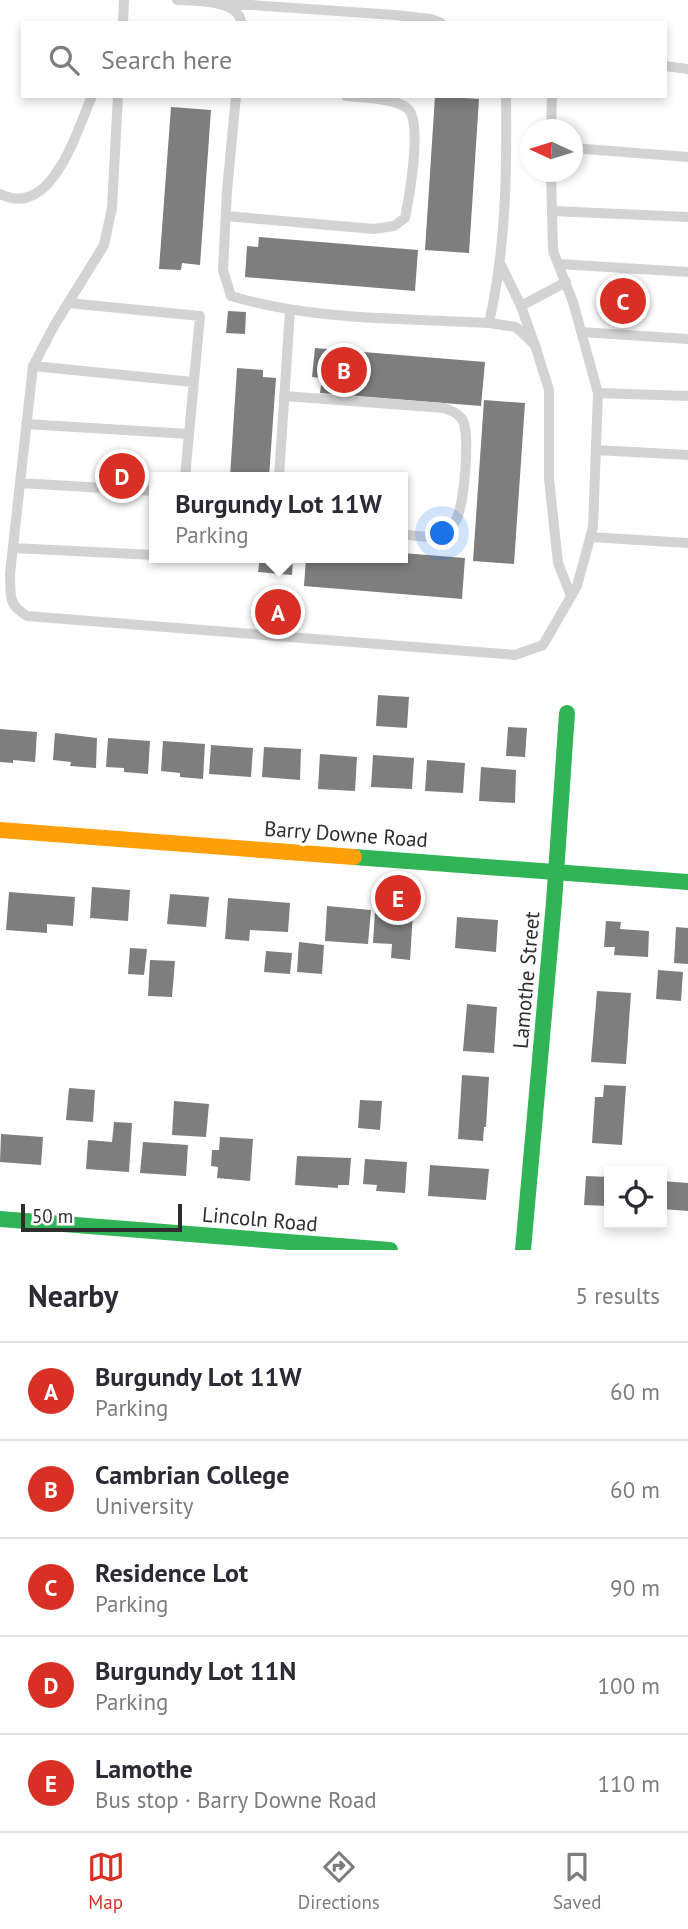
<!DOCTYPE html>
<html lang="en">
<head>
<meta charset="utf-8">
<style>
	:root { --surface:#fff; --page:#f2f2f3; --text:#2b2b33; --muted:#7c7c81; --line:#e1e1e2; --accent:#d93025 }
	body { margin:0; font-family:"PT Sans",sans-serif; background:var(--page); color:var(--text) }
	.controls { position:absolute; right:21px; bottom:21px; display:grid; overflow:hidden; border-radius:0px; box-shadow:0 4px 10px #0003 }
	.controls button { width:63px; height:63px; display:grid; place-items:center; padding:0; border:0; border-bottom:2px solid var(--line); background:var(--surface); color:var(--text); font:35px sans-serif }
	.compass { position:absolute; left:520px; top:119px; width:63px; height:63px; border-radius:50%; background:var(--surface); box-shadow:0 4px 10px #0003; rotate:274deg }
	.scale { position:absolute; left:21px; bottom:18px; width:161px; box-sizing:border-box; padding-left:7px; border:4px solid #2e2e2e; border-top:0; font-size:19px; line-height:24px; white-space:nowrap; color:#2e2e2e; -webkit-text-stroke:5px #fff; paint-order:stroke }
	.you { position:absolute; left:443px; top:534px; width:24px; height:24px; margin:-18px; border:5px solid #fff; border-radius:50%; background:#1a73e8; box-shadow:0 0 0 10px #1a73e833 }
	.badge { display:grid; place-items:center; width:46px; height:46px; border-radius:50%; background:var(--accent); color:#fff; font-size:23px; font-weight:700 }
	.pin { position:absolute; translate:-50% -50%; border:4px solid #fff; box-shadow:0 2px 7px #0006 }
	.popup { position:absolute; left:149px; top:472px; width:259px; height:91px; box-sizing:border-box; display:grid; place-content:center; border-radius:0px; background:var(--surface); filter:drop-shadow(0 2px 5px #0005); font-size:23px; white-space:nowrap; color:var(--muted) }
	.popup b { font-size:26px; color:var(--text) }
	.popup::after { content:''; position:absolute; left:50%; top:100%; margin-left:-14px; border:14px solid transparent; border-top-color:var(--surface) }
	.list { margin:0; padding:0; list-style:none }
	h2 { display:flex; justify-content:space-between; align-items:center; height:91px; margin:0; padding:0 28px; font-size:30px }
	h2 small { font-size:23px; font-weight:400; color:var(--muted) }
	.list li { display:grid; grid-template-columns:46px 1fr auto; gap:21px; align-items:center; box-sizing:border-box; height:98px; padding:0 28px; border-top:2px solid var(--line) }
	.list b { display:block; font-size:26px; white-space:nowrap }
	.list p { margin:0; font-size:23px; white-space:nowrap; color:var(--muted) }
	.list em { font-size:23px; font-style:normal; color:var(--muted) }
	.icon { flex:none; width:38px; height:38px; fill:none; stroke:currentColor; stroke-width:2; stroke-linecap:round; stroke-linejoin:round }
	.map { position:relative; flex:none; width:688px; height:1250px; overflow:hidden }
	.search { position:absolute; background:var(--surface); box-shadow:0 4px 10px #0003; left:21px; right:21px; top:21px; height:77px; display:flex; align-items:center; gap:18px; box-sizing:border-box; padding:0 24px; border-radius:0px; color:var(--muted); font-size:26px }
	.sheet { height:581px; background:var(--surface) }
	nav { display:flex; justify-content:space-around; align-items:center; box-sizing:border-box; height:98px; border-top:2px solid var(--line); background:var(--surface); font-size:19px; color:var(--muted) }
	nav a { display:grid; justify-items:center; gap:4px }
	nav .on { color:var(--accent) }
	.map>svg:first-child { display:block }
</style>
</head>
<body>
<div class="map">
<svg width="688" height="1250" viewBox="0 0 688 1250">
	<rect width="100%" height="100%" fill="#fff"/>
	<!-- building -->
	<path fill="#7e7e7e" d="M435,96L479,99L469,253L425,250Z
		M171,107L211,110L200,265L182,263L181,270L159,269Z
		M259,237L418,250L415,291L245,277L247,246L258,247Z
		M228,311L246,312L245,334L226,333Z
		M315,348L485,362L481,406L320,393L322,378L312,377Z
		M237,368L263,370V377L276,378L269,477H230Z
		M484,400L525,403L514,564L473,561Z
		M402,553L465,558L462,599L304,586L306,558H402Z
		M260,558H293L292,575L258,572Z
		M378,695L409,697L407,728L376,726Z
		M508,727L527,728L525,757L506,756Z
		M0,729L37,732L35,762L13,760V763L0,762Z
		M55,733L97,738L96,768L70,766L71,762L53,760Z
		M108,738L150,741L148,774L124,772V768L106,767Z
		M163,741L205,744L203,779L180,777V773L161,771Z
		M211,745L253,748L251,777L209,774Z
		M264,747L301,749L300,780L262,777Z
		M320,754L357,757L355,791L318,789Z
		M373,755L414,758L412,789L371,787Z
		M427,760L465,763L463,793L425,791Z
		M481,767L516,770L515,803L479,801Z
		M92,887L130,890L128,921L90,918Z
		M9,892L75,897L73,926L47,924V933L6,930Z
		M170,894L209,897L206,927L167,924Z
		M228,898L290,903L288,932L250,930L249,941L225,939Z
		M327,906L371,910L368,944L325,941Z
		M375,911L413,913L410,960L391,958L392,944L373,943Z
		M457,917L498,920L496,952L455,948Z
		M606,921L621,922L620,929L649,931L648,957L614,955L615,947H604Z
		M676,927L688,928V964L674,963Z
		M299,942L324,945L322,974L297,972Z
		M130,948L147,949L144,975L128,974Z
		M266,951L292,953L290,974L264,972Z
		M150,960L175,961L172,997L148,996Z
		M658,970L683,972L681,1001L656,999Z
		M597,991L631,993L626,1064L591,1062Z
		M467,1004L497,1007L494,1053L463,1051Z
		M462,1075L489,1077L486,1127H484L483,1141L458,1139Z
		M604,1085L626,1086L622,1145L592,1143L595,1097H603Z
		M69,1088L95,1090L93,1122L66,1120Z
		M360,1100L382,1101L380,1130L358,1128Z
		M174,1101L209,1104L206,1137L172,1135Z
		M114,1122L132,1123L129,1172L86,1169L88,1140L112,1142Z
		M1,1134L43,1137L41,1165L0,1162Z
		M220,1137L253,1139L250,1181L217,1178L218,1167L211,1166L212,1150H219Z
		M143,1142L188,1145L186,1176L140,1173Z
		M297,1156L351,1158L349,1185H338V1188L295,1185Z
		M365,1159L407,1162L405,1193L376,1191L377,1185L363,1184Z
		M430,1165L489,1169L486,1200L428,1196Z
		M586,1176L609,1177V1206L584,1205Z
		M662,1181L688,1183V1211L662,1209Z"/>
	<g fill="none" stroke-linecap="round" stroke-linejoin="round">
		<!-- lane -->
		<path stroke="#d3d3d3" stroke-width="10" d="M177,0C197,1 240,0 241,23
			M222,3L395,15L431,19L441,23
			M123,23L124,0
			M665,66L688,69
			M118,96L112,208L104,245L54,326L33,366L10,574C11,595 7,604 27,616L515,655L543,645L577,586L593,527L598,393L573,302L553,251L551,172
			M236,96L227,191L223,270L231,296C314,321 403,318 489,323L516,327L535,345L549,390V479L558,563L571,596
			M551,130L552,96
			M572,148L688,157
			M0,194C52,220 77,130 92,96
			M552,211L688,217
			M226,216L374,229L394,226L405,218C409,198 422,126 409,110C399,98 362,98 346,96
			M559,264L688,272
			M501,265L521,306L534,343
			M68,303L200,316L185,477
			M521,306L566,282
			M489,323C506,248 507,173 506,96
			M581,332L688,339
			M33,366L193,382
			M598,393L688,396
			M284,396L444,408C451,411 457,412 462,419C471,432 464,506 456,520C453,526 446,533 440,535C429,539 413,535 402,534
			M26,424L189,434
			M596,450L688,455
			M279,477L290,310
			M20,483L154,491
			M590,537L688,543
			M13,548L154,555"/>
		<!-- fast -->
		<path stroke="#30b455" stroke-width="16" d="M354,857L688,882
			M0,1219L390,1250
			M523,1250L554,902L567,713"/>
		<!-- slow -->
		<path stroke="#ff9f0a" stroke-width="16" d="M0,830L354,857"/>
	</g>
	<g text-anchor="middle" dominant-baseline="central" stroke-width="7" stroke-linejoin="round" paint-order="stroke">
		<!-- street labels -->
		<g font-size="21" fill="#2e2e2e" stroke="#fff">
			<text transform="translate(346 834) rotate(4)">Barry Downe Road</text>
			<text transform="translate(526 980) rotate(-85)">Lamothe Street</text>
			<text transform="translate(260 1219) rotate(5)">Lincoln Road</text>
		</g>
	</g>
</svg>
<div class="controls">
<button><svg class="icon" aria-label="locate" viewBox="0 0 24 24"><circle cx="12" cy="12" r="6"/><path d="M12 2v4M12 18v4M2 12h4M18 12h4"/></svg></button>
</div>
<svg class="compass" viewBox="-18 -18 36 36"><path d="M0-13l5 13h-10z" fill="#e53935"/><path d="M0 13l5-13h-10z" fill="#7c7c81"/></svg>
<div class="scale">50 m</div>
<div class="you"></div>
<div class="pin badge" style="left:278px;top:612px">A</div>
<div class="popup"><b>Burgundy Lot 11W</b>Parking</div>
<div class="pin badge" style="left:344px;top:370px">B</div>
<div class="pin badge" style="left:623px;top:301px">C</div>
<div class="pin badge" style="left:122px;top:476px">D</div>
<div class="pin badge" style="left:398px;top:898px">E</div>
<div class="search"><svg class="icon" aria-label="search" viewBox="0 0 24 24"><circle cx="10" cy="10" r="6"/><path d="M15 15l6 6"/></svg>Search here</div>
</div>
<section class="sheet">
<h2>Nearby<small>5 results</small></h2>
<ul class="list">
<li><span class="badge">A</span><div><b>Burgundy Lot 11W</b><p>Parking</p></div><em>60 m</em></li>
<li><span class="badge">B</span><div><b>Cambrian College</b><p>University</p></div><em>60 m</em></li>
<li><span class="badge">C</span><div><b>Residence Lot</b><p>Parking</p></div><em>90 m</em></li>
<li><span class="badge">D</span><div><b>Burgundy Lot 11N</b><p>Parking</p></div><em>100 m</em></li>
<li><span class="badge">E</span><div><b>Lamothe</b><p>Bus stop · Barry Downe Road</p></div><em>110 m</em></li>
</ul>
</section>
<nav>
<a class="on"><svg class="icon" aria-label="map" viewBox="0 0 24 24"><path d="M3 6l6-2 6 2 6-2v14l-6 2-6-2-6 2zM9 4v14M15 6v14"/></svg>Map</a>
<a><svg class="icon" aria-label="directions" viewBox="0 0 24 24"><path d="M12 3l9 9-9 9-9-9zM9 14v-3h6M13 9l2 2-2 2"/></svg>Directions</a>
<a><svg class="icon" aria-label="saved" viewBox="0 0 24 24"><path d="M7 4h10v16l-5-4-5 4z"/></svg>Saved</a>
</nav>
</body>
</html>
